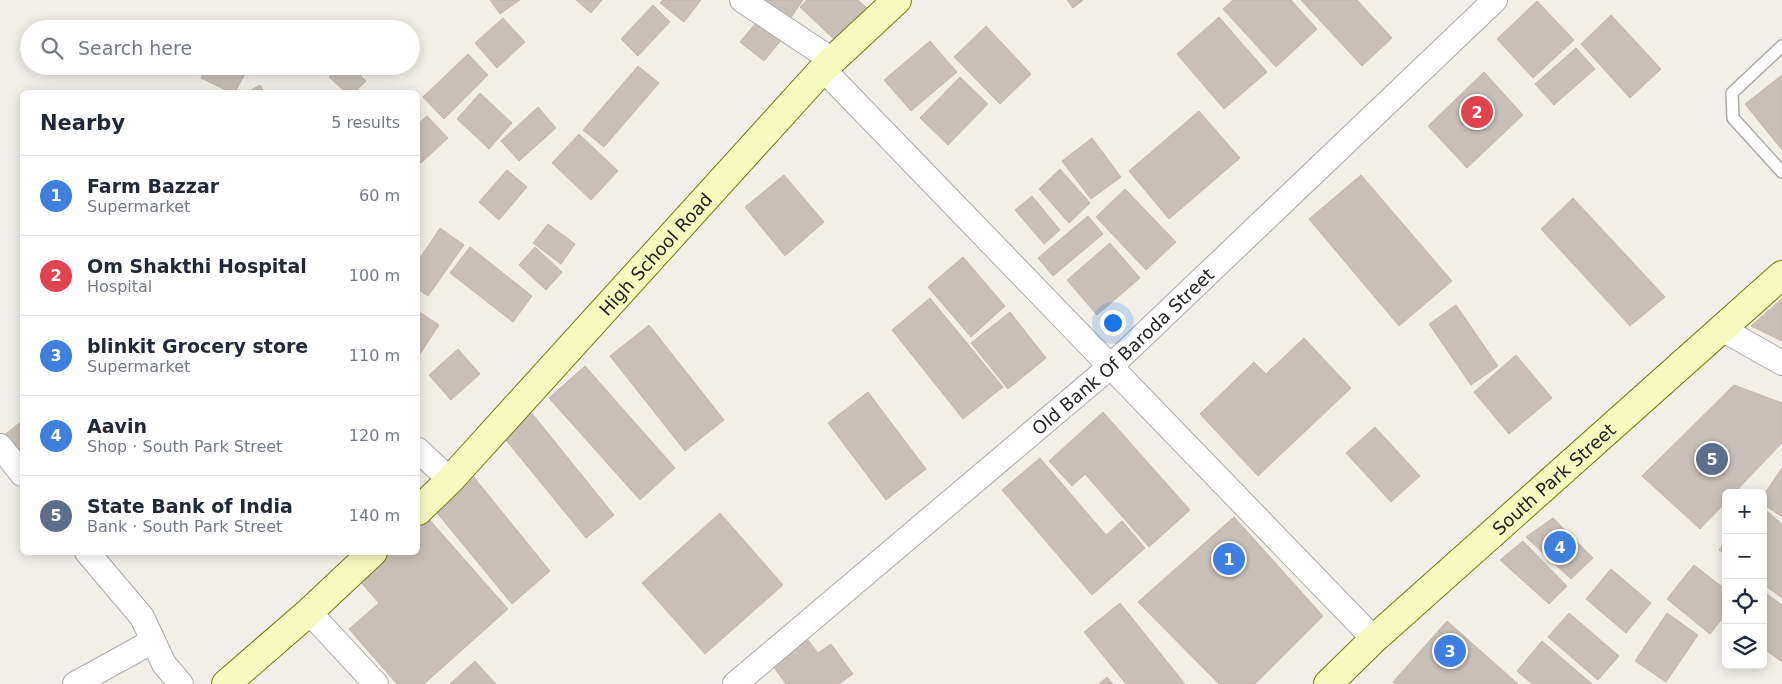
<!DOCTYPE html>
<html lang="en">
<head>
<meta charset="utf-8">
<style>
	:root { --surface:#fff; --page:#f6f6f7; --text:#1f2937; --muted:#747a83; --line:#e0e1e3; --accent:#d40000 }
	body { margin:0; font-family:"DejaVu Sans",sans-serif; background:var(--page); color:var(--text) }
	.controls { position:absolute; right:15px; bottom:15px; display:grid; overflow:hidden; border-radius:8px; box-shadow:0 2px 12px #0003 }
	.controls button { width:45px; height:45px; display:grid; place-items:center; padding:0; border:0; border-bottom:1px solid var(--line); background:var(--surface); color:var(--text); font:25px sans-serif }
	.you { position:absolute; left:1112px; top:322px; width:18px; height:18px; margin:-12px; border:4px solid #fff; border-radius:50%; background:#1a73e8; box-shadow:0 0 0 8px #1a73e833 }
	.badge { display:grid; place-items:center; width:32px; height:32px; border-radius:50%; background:var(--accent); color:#fff; font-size:16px; font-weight:700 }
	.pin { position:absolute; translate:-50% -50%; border:2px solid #fff; box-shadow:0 1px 5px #0006 }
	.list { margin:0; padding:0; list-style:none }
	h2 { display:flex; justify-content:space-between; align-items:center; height:65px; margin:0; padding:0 20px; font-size:21px }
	h2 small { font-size:16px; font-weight:400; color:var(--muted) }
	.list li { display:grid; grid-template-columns:32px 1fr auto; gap:15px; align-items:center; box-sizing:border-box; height:80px; padding:0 20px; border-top:1px solid var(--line) }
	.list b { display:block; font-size:19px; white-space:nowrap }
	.list p { margin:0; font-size:16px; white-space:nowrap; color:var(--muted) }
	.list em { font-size:16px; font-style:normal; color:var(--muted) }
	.icon { flex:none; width:28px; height:28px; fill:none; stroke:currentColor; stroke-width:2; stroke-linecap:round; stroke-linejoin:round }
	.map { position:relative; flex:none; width:1782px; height:684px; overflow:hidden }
	.search { position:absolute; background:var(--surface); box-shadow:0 2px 12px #0003; left:20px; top:20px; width:400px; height:55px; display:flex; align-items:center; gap:12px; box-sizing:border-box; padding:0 18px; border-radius:28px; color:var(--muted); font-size:19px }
	.panel { position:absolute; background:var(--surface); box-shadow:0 2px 12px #0003; left:20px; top:90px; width:400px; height:465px; border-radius:8px }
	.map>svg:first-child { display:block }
</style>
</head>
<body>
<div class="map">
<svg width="1782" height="684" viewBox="0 0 1782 684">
	<rect width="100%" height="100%" fill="#f2efe9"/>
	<!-- building -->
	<path fill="#c7bfb8" stroke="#c4b6ab" d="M490,0H520L500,14Z
		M576,0H602L591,13Z
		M663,0H701L684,22L660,3Z
		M760,0H803L788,22Z
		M807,0H858L868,9L837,42L800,7Z
		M1067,0H1083L1073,8Z
		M1233,0H1291L1317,29L1276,67L1223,9Z
		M1301,0H1357L1392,38L1362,66Z
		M1537,1L1574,40L1533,78L1497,39Z
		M653,5L670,22L638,56L621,39Z
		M1611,15L1661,69L1630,98L1581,44Z
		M1219,17L1267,72L1224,109L1177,54Z
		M503,18L525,42L497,68L475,43Z
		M759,19L782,39L764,61L740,42Z
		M986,26L1031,74L1000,104L954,57Z
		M930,41L957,72L911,111L884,80Z
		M1576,48L1595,69L1554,105L1535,84Z
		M468,54L488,75L444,119L423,97Z
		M207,66H229L245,74L235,92H230L201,78Z
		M339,66H351L366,81L355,92H345L329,77Z
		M638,66L659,83L604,147L583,130Z
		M1484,72L1523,115L1467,168L1428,126Z
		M1782,75V150L1745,104Z
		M960,77L988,104L948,145L920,118Z
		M260,85L264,92H248Z
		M480,93L512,123L489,149L457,119Z
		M538,107L556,128L519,161L501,141Z
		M1199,111L1240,158L1169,219L1129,171Z
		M427,116L448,138L421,163L418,159V124Z
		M579,134L618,171L591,200L552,163Z
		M1092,138L1121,177L1091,199L1062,161Z
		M1060,169L1090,203L1069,223L1039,189Z
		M507,170L527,187L499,220L479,202Z
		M784,175L824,222L785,256L745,207Z
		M1361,175L1452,281L1399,326L1309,219Z
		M1125,189L1176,242L1146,270L1096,217Z
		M1032,196L1060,230L1044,244L1015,210Z
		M1573,198L1665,297L1630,326L1541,229Z
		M1088,216L1103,234L1053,276L1038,258Z
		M548,224L575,244L561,264L533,243Z
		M440,228L464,245L428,296L418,289V261Z
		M1110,243L1140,278L1097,315L1067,280Z
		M470,247L532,296L513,322L450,273Z
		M535,247L562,272L546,290L519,265Z
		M963,257L1005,306L971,337L928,287Z
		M930,298L1003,387L963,419L892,330Z
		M1782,299V341L1751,326Z
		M1456,305L1498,366L1471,385L1429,324Z
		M418,311L439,325L418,357Z
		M1010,312L1046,358L1008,389L971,343Z
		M649,325L724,420L685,451L610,356Z
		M1304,338L1351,388L1258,476L1200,414L1254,362L1266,374Z
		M458,349L480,374L451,400L429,375Z
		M1516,355L1552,398L1509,434L1474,392Z
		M585,366L675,468L640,500L549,398Z
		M1734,385L1782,403V443L1734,493H1726V502L1700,529L1642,476Z
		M868,392L926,469L886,500L828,423Z
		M530,411L614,515L586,538L501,434Z
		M1103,412L1190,510L1149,547L1085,474L1072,486L1049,461Z
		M22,421V449L17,454L3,436Z
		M1375,427L1420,476L1391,502L1346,453Z
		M1040,458L1106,535L1122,521L1145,548L1092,595L1002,490Z
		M1782,468V517L1763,504V496Z
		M472,475L550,571L512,604L433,508Z
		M1763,508L1782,524V598L1763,584Z
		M720,513L783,585L705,654L642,583Z
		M1234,517L1323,616L1255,684H1219L1138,602Z
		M428,518L508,609L424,684H397L349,629L379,603L358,579L389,552H418V527Z
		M1553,518L1593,558L1571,579L1526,537Z
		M1523,541L1567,586L1549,604L1500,560Z
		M1726,541V555L1719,550Z
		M1694,565L1726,590V614L1710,634L1667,599Z
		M1611,569L1651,603L1626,633L1586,599Z
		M1763,591L1782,605V662L1763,648Z
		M1120,603L1185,684H1126L1084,632Z
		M1569,613L1619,656L1598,680L1548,637Z
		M1667,613L1698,635L1666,682L1635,661Z
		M1447,621L1518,684H1396L1393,682Z
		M805,636L818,653L831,644L853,674L839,684H786L770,662Z
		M1542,641L1592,684H1532L1517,671Z
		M475,661L496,684H450Z
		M1107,677L1113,684H1099Z"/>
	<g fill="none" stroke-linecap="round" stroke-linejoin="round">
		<defs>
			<path id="lane" d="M1782,46L1732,93L1733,118L1782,172"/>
			<g id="street">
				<path d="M742,0L832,60"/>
				<path d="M823,69L1374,639"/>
				<path d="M1722,329L1782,363"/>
				<path d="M0,446L22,474"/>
				<path d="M418,450L450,480"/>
				<path d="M87,552L142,617L164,664L181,684"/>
				<path d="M309,612L376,684"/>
				<path d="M75,684L153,641"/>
				<path id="s1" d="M735,684L1111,366L1495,0"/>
			</g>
			<g id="secondary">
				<path id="s2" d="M418,511L450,480L823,69L897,0"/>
				<path d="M226,684L309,612L373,552"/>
				<path id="s3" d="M1328,684L1374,639L1782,275"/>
			</g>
		</defs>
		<!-- lane casing -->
		<use href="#lane" stroke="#a9a9a9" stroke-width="14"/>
		<!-- street casing -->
		<use href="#street" stroke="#a9a9a9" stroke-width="26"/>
		<!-- secondary casing -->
		<use href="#secondary" stroke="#707d05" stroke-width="30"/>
		<!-- lane -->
		<use href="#lane" stroke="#fff" stroke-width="11"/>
		<!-- street -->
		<use href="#street" stroke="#fff" stroke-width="24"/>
		<!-- secondary -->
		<use href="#secondary" stroke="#f7fabf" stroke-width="28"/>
	</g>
	<g text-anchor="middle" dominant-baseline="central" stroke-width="5" stroke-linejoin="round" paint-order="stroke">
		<!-- street labels -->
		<g font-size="18" fill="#222" stroke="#fff">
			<text stroke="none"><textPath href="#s2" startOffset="350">High School Road</textPath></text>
			<text stroke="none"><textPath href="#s1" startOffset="511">Old Bank Of Baroda Street</textPath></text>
			<text stroke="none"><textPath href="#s3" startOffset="305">South Park Street</textPath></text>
		</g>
	</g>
</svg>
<div class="controls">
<button>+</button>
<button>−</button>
<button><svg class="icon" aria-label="locate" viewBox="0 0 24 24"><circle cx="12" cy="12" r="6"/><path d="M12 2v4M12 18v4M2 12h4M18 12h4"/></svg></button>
<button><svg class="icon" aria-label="layers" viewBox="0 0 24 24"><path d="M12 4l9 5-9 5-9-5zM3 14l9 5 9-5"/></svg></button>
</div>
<div class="you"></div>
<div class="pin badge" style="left:1229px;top:559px;background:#3f7fe0">1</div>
<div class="pin badge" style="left:1477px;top:112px;background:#e0444e">2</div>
<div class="pin badge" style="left:1450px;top:651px;background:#3f7fe0">3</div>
<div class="pin badge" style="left:1560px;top:547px;background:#3f7fe0">4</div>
<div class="pin badge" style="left:1712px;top:459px;background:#5c6f8a">5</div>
<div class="search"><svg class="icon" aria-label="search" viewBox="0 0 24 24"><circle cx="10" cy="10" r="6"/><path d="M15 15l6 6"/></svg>Search here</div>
<section class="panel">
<h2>Nearby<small>5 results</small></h2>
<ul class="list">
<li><span class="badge" style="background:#3f7fe0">1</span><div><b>Farm Bazzar</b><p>Supermarket</p></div><em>60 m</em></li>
<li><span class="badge" style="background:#e0444e">2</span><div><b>Om Shakthi Hospital</b><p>Hospital</p></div><em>100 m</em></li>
<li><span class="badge" style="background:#3f7fe0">3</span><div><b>blinkit Grocery store</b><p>Supermarket</p></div><em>110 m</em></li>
<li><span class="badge" style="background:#3f7fe0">4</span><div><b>Aavin</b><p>Shop · South Park Street</p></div><em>120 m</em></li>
<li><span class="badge" style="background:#5c6f8a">5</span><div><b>State Bank of India</b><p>Bank · South Park Street</p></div><em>140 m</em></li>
</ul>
</section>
</div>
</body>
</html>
